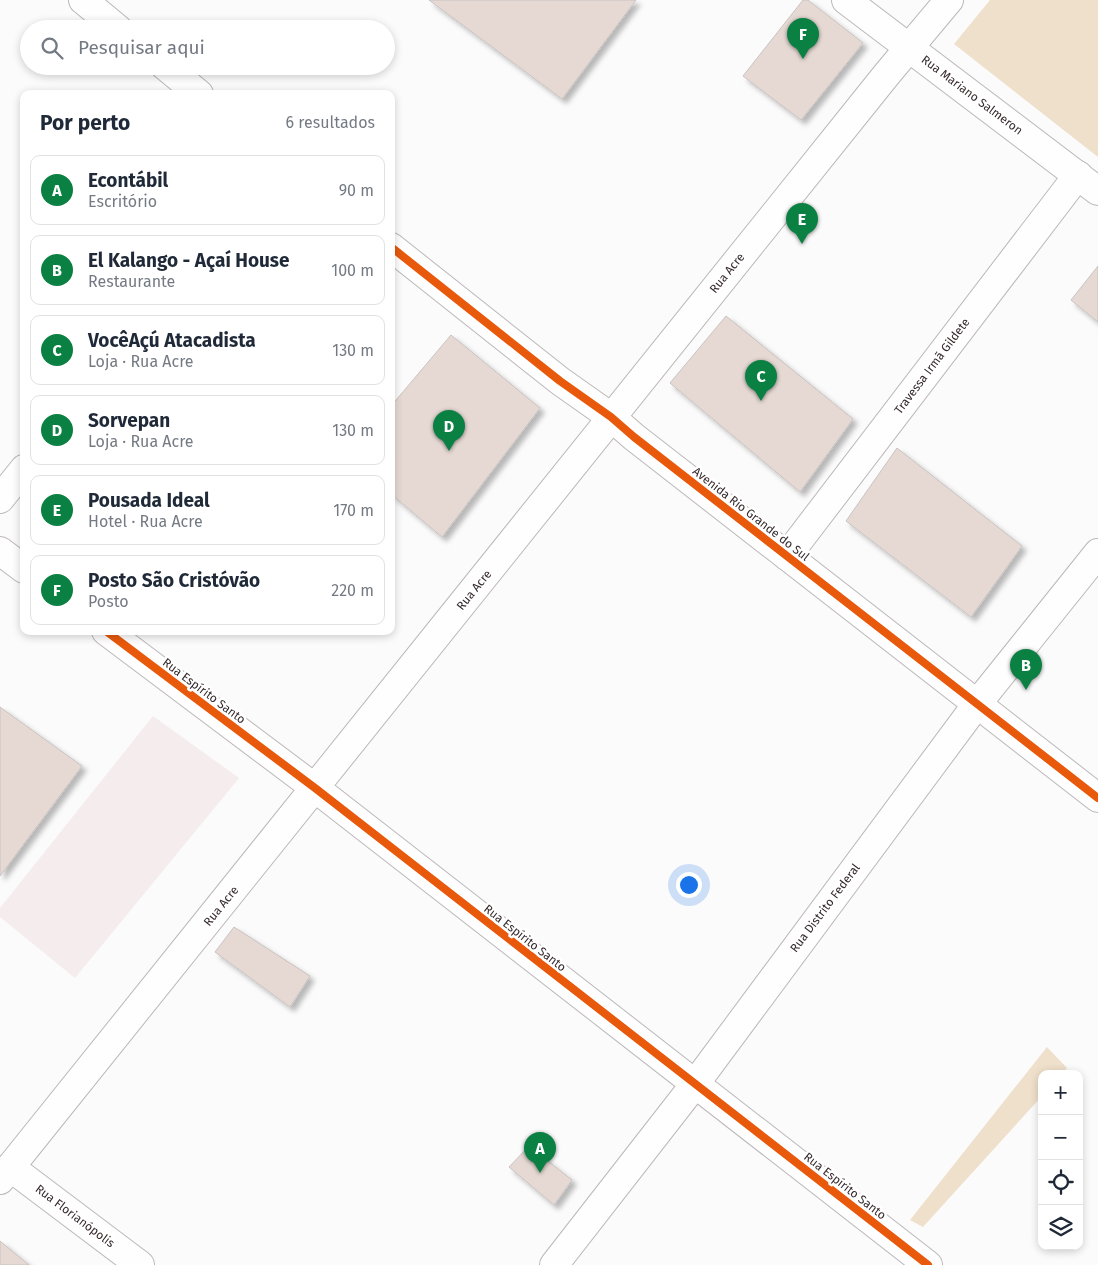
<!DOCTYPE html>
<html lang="pt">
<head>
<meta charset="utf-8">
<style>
	:root { --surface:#fff; --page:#f6f6f7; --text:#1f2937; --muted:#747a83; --line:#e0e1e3; --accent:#0b8043 }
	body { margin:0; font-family:"Fira Sans",sans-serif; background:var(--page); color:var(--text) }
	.controls { position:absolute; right:15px; bottom:15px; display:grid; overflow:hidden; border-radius:10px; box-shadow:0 2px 8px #0003 }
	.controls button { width:45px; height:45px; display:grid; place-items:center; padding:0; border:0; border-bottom:1px solid var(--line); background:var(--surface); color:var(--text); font:25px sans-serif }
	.you { position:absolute; left:688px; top:884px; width:18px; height:18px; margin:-12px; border:4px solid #fff; border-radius:50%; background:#1a73e8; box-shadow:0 0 0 8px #1a73e833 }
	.badge { display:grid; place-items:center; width:32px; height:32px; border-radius:50%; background:var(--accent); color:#fff; font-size:16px; font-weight:700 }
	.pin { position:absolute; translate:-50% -41px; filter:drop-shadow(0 1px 2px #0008) }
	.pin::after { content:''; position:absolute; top:26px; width:18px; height:15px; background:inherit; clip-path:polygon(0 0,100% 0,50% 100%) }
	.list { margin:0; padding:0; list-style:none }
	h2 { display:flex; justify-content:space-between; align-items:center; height:65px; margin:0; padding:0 20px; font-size:21px }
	h2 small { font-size:16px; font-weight:400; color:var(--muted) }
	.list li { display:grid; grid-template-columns:32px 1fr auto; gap:15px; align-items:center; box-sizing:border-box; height:70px; margin:0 10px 10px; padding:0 10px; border:1px solid var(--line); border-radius:10px }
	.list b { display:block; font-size:19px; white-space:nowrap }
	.list p { margin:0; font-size:16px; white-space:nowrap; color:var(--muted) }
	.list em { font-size:16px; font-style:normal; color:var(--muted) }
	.icon { flex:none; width:28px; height:28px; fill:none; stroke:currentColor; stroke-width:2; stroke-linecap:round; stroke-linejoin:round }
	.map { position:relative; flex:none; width:1098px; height:1265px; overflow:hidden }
	.search { position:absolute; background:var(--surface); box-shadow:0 2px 8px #0003; left:20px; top:20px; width:375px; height:55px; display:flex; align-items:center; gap:12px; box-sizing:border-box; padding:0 18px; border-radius:28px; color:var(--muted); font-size:19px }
	.panel { position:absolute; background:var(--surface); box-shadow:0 2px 8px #0003; left:20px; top:90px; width:375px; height:545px; border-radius:10px }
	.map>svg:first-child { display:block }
</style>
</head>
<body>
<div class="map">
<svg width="1098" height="1265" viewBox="0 0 1098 1265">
	<defs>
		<filter id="shadow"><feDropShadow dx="4.5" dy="4.5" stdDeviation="2.5" flood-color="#0004"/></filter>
	</defs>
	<rect width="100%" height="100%" fill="#fbfbfb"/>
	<!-- built -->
	<path fill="#f5eced" d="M153,716L239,778L75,978L0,917V908Z"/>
	<!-- green -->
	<path fill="#efe0cb" d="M990,0H1098V157L954,44Z
		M1047,1047L1067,1068L1062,1074H1042V1096L923,1227L910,1220Z"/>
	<!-- building -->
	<path fill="#e6d9d4" stroke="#c8c3c1" filter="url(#shadow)" d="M429,0H636L562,99Z
		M803,0H808L863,43L801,120L743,76Z
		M1098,266V322L1071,300Z
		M726,316L853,419L800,492L670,383Z
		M451,335L540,408L442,537L391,494V406Z
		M897,448L1022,546L971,617L846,521Z
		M0,707L82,766L0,876Z
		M234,927L310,976L290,1007L215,952Z
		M529,1146L572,1180L554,1205L509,1167Z
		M0,1241L29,1265H0Z"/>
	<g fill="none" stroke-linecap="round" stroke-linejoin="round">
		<defs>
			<path id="street" d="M0,499L24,469
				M0,551L24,569
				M787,556L1078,175
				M106,631L315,788L928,1265
				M10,1167L140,1265
				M554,1265L695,1084L977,704L1098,553"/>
			<path id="secondary" d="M83,0L118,29
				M846,0L1098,191
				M165,66L199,94
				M391,247L560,381L611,417L634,437L1098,798
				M0,1180L887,74L949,0"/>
		</defs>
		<!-- street casing -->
		<use href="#street" stroke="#bdb7b8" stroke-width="30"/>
		<!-- secondary casing -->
		<use href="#secondary" stroke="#bdb7b8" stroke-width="30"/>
		<!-- street -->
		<use href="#street" stroke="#fefefe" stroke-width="28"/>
		<!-- secondary -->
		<use href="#secondary" stroke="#fefefe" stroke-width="28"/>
		<defs>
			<path id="cycleway" d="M391,247L560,381L611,417L634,437L1098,798
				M106,631L315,788L928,1265"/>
		</defs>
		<!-- cycleway casing -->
		<use href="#cycleway" stroke="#fff" stroke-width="11"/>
		<!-- cycleway -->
		<use href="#cycleway" stroke="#e8590c" stroke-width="8"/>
	</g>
	<g text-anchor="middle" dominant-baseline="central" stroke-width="5" stroke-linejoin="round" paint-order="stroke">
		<!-- street labels -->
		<g font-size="12" fill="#35292b" stroke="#fff">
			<text transform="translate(972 95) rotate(37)">Rua Mariano Salmeron</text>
			<text transform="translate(727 273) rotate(-51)">Rua Acre</text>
			<text transform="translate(932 366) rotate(-53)">Travessa Irmã Gildete</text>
			<text transform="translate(751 514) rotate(38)">Avenida Rio Grande do Sul</text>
			<text transform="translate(474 590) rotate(-51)">Rua Acre</text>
			<text transform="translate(204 691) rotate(37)">Rua Espírito Santo</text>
			<text transform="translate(221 906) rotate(-51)">Rua Acre</text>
			<text transform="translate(825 908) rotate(-53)">Rua Distrito Federal</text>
			<text transform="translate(525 938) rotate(38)">Rua Espírito Santo</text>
			<text transform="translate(845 1186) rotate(38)">Rua Espírito Santo</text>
			<text transform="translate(75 1216) rotate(37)">Rua Florianópolis</text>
		</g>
	</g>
</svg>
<div class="controls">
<button>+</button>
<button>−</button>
<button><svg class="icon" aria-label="locate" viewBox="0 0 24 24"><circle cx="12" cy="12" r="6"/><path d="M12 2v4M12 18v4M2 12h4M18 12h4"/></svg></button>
<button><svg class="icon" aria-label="layers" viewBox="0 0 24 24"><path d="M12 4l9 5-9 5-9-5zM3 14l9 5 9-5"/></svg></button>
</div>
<div class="you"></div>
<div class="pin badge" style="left:540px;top:1173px">A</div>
<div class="pin badge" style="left:1026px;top:690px">B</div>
<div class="pin badge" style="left:761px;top:401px">C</div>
<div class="pin badge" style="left:449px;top:451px">D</div>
<div class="pin badge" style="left:802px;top:244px">E</div>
<div class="pin badge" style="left:803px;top:59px">F</div>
<div class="search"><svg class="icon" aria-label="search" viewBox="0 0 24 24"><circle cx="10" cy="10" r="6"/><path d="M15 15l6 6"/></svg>Pesquisar aqui</div>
<section class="panel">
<h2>Por perto<small>6 resultados</small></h2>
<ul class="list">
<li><span class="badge">A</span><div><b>Econtábil</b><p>Escritório</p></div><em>90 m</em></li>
<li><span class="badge">B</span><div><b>El Kalango - Açaí House</b><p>Restaurante</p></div><em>100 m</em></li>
<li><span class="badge">C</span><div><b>VocêAçú Atacadista</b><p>Loja · Rua Acre</p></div><em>130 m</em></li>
<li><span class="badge">D</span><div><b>Sorvepan</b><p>Loja · Rua Acre</p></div><em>130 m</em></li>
<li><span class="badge">E</span><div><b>Pousada Ideal</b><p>Hotel · Rua Acre</p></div><em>170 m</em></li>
<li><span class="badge">F</span><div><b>Posto São Cristóvão</b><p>Posto</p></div><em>220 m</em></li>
</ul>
</section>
</div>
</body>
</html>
